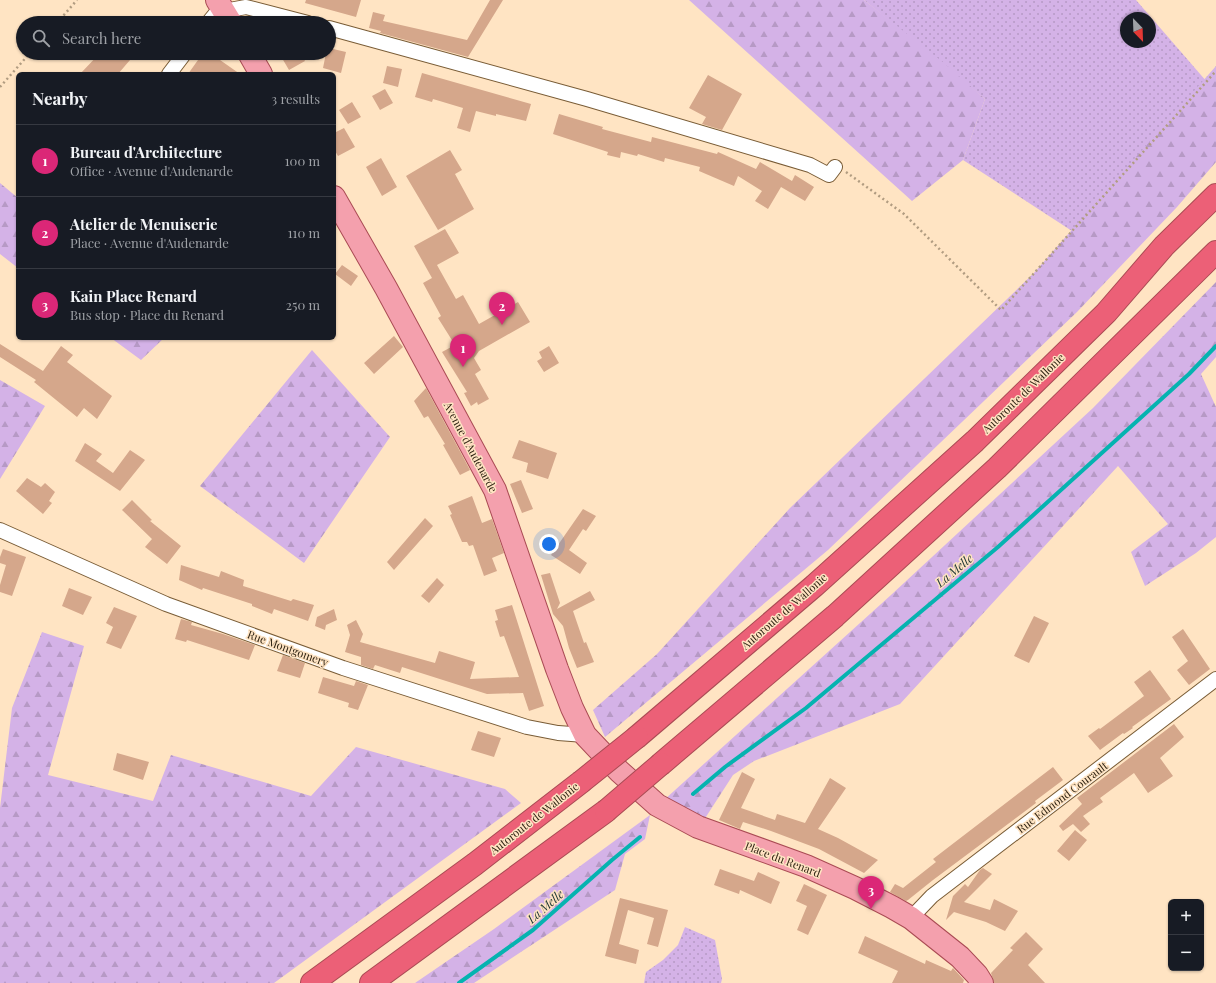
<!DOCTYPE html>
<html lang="en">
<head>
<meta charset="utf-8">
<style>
	:root { --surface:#171b24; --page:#20242c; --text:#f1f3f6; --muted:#9ea1a6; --line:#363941; --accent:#db2777 }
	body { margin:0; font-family:"Playfair Display",serif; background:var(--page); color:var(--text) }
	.controls { position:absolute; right:12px; bottom:12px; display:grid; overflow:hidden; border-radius:6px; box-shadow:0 1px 3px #0004 }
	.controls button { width:36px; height:36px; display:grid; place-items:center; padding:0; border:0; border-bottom:1px solid var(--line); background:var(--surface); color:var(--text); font:20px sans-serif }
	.compass { position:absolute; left:1120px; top:12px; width:36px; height:36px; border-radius:50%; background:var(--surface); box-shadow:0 1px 3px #0004; rotate:157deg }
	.you { position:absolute; left:549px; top:544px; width:14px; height:14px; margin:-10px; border:3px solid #fff; border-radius:50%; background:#1a73e8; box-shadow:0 0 0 6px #1a73e833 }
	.badge { display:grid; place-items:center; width:26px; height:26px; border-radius:50%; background:var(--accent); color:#fff; font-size:13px; font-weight:700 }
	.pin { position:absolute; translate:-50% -33px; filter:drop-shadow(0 1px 2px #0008) }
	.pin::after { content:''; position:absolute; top:21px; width:14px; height:12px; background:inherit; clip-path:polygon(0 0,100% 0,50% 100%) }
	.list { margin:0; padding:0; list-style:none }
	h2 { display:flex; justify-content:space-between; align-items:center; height:52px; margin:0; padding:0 16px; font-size:17px }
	h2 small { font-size:13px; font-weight:400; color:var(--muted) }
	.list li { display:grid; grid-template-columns:26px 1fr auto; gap:12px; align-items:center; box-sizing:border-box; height:72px; padding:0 16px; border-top:1px solid var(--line) }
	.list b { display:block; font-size:15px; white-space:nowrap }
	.list p { margin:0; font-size:13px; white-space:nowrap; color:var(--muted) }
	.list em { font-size:13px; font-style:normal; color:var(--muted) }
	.icon { flex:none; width:22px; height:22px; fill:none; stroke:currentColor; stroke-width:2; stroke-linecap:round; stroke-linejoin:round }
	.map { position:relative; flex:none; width:1216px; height:983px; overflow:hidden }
	.search { position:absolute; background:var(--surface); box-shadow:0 1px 3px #0004; left:16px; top:16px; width:320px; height:44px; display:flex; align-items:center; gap:10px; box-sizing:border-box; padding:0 14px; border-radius:22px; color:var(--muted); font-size:15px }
	.panel { position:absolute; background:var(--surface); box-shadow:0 1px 3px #0004; left:16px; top:72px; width:320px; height:268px; border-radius:6px }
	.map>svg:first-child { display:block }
</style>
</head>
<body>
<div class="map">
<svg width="1216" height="983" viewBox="0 0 1216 983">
	<defs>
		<pattern id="grass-dots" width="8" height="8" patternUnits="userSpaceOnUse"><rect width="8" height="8" fill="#d4b2e7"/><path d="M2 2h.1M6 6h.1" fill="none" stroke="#b699c5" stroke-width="1.8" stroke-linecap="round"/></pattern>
		<pattern id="forest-firs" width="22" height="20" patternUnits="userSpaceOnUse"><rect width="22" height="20" fill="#d4b2e7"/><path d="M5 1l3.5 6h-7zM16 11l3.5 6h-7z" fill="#b699c5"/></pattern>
	</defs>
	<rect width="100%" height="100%" fill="#ffe4c3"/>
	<!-- grass -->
	<path fill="url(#grass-dots)" fill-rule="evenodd" d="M864,0H1136L1207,82L1072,231L963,160L985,99ZM1126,18H1150V42H1126Z
		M685,927L715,940L722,979L721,983H644L646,972L663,960L678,945Z"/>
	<!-- forest -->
	<path fill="url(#forest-firs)" d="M689,0H864L944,63L985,99L963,160L912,201Z
		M1216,66V162L1177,207L1077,312L828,550L605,737L593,710L657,654L790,508L1034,273Z
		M0,183L18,198V268L0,254Z
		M1216,282V357L1201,374L1216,407V537L1196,553L1145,586L1131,552L1168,524L1118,466L900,704L754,761L733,775L702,823L664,800L891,595L1093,408Z
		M111,338H164L141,360Z
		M312,350L390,437L304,563L200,486Z
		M0,380L45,406L0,479Z
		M42,632L84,646L48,775L153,801L171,755L311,796L356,747L505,789L521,803L274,983H0V808L12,708Z
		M650,815L645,839L625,854L615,890L474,983H415L494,929Z"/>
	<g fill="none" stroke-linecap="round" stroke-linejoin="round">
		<!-- stream -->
		<path stroke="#05b3b0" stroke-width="4" d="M693,794L725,767L806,708L998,547L1189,374L1216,346
			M459,983L533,930L612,860L640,837"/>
	</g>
	<!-- building -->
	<path fill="#d5a78b" d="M306,0H361L356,17L305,3Z
		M490,0H503L468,57L380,33L381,31L369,28L373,12L385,15L383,21L467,40Z
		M329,48L346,52L341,73L323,68L326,53H329Z
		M100,53H136L118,74H80Z
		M203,53H210L240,74H188Z
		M279,53H301L305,61L289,70Z
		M387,66L402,69L398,87L383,83Z
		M422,73L531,104L526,121L496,114V116L476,111L470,132L457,128L463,108L433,99L432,102L415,97Z
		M708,75L742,94L722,130L702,124L706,117L689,108Z
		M385,89L393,103L380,110L372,96Z
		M352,102L361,117L348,124L339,110Z
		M559,114L603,127L602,129L651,142L652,137L717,154L718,152L756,169L760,162L792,181L795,175L814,187L805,201L781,187L768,209L755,201L762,191L738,176L734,186L699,171L700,167L665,158L664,162L638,154L637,156L621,152L620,158L607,155L608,152L553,134Z
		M344,128L355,147L338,156L334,149V133Z
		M450,150L462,170L455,174L474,209L438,230L406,176Z
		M381,158L397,187L382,196L366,167Z
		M445,229L459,253L437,265L456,299L463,295L479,324L518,302L530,322L479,351L474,358L481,370L475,374L489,399L478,405L477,402L471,406L464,393L467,392L442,352L455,345L438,318L441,316L423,283L432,278L414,246Z
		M342,265L358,276L351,286L335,274Z
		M394,336L403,347L374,374L364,363Z
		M0,344L43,371L61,346L73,355L67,362L112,396L97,419L84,408L77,417L34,382L36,380L0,357Z
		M549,346L559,363L544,372L537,361L542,358L539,352Z
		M426,388L470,470L460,475L443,445L445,444L428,416L424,418L414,401Z
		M519,440L557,453L548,479L526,472L528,463L512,458Z
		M85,443L102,454L96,461L113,473L130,450L145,460L120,491L75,461Z
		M27,478L41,487L45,483L55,492L49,501L52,503L43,514L16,491Z
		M521,480L533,509L522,513L510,484Z
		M472,496L482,523L492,519L504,553L492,558L497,571L484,576L473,545L469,546L467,542H462L450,515L452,514L448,506Z
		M132,500L152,520L150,521L181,546L167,564L145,547L152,539L122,510Z
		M583,509L596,516L586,531L583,529L569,550L587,563L580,574L551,555Z
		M425,518L433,526L394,570L387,562Z
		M3,549L26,557L12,596L0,592V585L6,565L0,563V557Z
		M181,565L219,577L221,571L244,580L243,586L291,601L293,599L314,605L308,621L274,609L272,614L252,606V604L203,588L202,590L179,580Z
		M550,573L560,603L557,609L590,591L595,600L573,611L584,643L586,642L594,662L577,668L569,648L563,626L553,614L541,575Z
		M437,578L444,585L429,603L421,596Z
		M69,588L92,597L83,615L62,606Z
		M512,605L544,706L529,711L523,693L487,694L402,667L400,673L375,665L373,669L361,665V657L345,652L350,635L347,625L356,620L363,634L360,642L435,663L439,651L475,662L470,679L519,677L504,636L500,637L495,621L498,620L495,610Z
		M114,607L137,616L121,649L106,643L113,627L106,623Z
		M334,609L337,620L326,625L325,630L315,626L317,617Z
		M1034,616L1049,623L1029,663L1014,656Z
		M181,619L192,622L191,625L223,634L255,645L249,660L187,640L186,642L175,639Z
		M1183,629L1210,669L1189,685L1177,670L1188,661L1172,637Z
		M283,655L305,663L300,678L277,671Z
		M1150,670L1171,699L1132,727L1133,728L1124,734L1123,733L1100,750L1088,736L1099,728L1100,729L1144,696L1134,682Z
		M323,677L354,686L356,681L368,685L358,710L348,707L349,703L318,693Z
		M1174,724L1184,737L1160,758L1173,776L1148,793L1134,773L1100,798L1103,802L1083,816L1090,824L1081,832L1073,824L1063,831L1059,826L1082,804L1077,798Z
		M478,731L501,738L494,757L471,750Z
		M117,753L149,762L143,780L113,770Z
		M1053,767L1063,780L1035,801L1036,803L933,880L908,900L906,901L890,892L895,884L903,888L936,862L933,859Z
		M742,772L755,779L741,808L775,820L777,814L805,823L830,778L846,788L818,829L838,838L878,860L864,873L819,849L771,831L743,822L740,829L719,820Z
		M1075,830L1087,840L1069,861L1057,851Z
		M983,868L992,874L964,902L990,910L994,899L1018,911L1005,931L986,922L954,912L946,920L953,896L965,884L968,887L980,870Z
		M720,869L754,881L758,872L780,882L771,904L740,890L739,894L714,885Z
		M804,884L827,895L808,935L797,930L807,906L796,901Z
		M620,898L668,910L658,947L647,944L654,918L628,910L619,944L639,950L636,964L605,956Z
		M1026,932L1043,949L1028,965L1045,983H994L991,973L1013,950L1010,948Z
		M865,936L925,964L926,960L951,971L953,968L964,980L963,983H892L898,971L858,953Z"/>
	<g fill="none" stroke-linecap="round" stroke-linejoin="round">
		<defs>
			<path id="street" d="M224,11L246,7L308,23
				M208,23L221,7
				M329,28L587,99L810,165L829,175L835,167
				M169,74L185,53
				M0,530L166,604L343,668L527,727L558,733L585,735
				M911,918L932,896L1216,679"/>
			<path id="primary" d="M217,0L231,23
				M249,53L261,74
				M334,197L386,288L495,490L557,669L572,708L585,735L619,771L657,805L698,827L806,866L855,888L892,907L911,918L960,957L977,975L982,983"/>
			<path id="highway" d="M637,737L814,586L975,441L1106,313L1164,246L1216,195
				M661,764L835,616L997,468L1216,252
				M312,983L475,864L581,782
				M371,983L606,811"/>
		</defs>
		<!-- street casing -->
		<use href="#street" stroke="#795c36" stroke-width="16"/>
		<!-- primary casing -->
		<use href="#primary" stroke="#aa4b54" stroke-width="24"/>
		<!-- highway casing -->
		<use href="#highway" stroke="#aa4b54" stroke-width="24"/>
		<!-- path -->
		<path stroke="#b19c81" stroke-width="2.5" stroke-dasharray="2 3" stroke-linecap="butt" d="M57,23L77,0
			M0,87L30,53
			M846,172L904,214L1001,310L1216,71"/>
		<!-- street -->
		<use href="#street" stroke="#fff" stroke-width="14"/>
		<!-- primary -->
		<use href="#primary" stroke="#f4a0ad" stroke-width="22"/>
		<!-- highway -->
		<use href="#highway" stroke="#ec6077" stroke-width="22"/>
		<defs>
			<path id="highway-bridge" d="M581,782L637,737
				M606,811L661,764"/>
		</defs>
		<!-- highway-bridge casing -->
		<use href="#highway-bridge" stroke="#aa4b54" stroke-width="24" stroke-linecap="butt"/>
		<!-- highway-bridge -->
		<use href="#highway-bridge" stroke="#ec6077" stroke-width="22"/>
	</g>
	<g text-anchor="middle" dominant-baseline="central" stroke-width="3" stroke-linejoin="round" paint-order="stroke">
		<!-- street labels -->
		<g font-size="11" fill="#2f2313" stroke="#ffe4c3">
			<text transform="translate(1023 393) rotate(-44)">Autoroute de Wallonie</text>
			<text transform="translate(471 447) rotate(62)">Avenue d'Audenarde</text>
			<text transform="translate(784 611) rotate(-41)">Autoroute de Wallonie</text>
			<text transform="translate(288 648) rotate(20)">Rue Montgomery</text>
			<text transform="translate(1062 797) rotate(-37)">Rue Edmond Courault</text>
			<text transform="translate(534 818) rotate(-38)">Autoroute de Wallonie</text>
			<text transform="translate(783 859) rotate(21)">Place du Renard</text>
		</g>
		<!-- water labels -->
		<g font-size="12" font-style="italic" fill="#1e3635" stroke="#ffe4c3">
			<text transform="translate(954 570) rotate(-40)">La Melle</text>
			<text transform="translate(545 906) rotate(-41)">La Melle</text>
		</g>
	</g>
</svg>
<div class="controls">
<button>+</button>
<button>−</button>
</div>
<svg class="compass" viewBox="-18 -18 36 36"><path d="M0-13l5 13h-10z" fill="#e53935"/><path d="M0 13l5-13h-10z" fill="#9ea1a6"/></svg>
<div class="you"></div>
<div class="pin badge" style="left:463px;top:367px">1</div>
<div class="pin badge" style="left:502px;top:325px">2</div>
<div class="pin badge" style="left:871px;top:909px">3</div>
<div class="search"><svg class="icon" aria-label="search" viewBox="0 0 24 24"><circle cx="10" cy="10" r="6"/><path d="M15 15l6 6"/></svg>Search here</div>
<section class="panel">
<h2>Nearby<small>3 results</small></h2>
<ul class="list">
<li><span class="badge">1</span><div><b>Bureau d'Architecture</b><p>Office · Avenue d'Audenarde</p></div><em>100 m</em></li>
<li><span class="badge">2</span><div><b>Atelier de Menuiserie</b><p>Place · Avenue d'Audenarde</p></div><em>110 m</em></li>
<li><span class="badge">3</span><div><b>Kain Place Renard</b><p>Bus stop · Place du Renard</p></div><em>250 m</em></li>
</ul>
</section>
</div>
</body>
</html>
